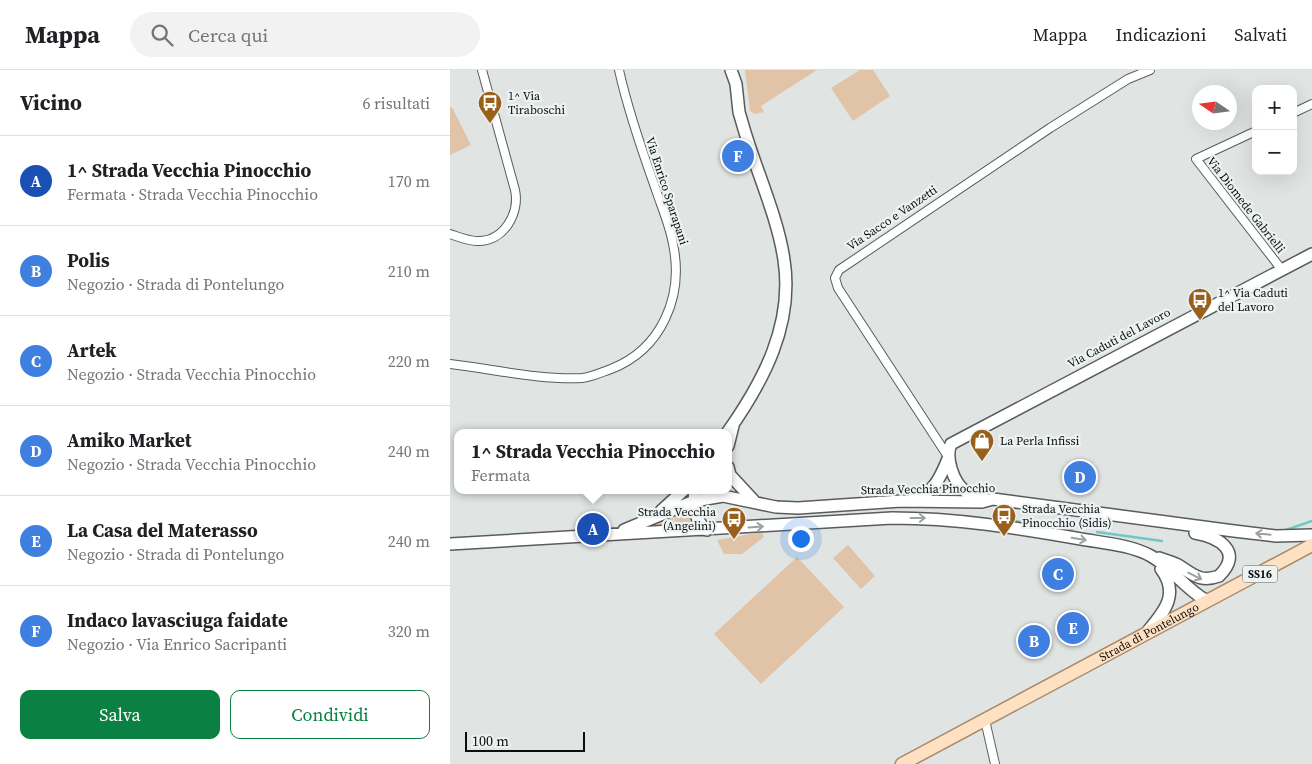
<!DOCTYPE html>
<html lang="it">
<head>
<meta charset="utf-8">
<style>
	:root { --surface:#fff; --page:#f2f2f2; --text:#202124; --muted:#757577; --line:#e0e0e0; --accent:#0b8043 }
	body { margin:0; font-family:"Source Serif 4",serif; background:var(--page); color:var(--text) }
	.controls { position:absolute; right:15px; top:15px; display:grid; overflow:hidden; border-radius:10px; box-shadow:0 5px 20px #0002 }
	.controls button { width:45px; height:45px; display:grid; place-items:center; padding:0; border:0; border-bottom:1px solid var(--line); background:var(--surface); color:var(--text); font:25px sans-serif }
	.compass { position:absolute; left:742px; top:15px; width:45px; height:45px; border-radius:50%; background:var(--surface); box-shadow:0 5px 20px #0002; rotate:283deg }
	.scale { position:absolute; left:15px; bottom:12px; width:120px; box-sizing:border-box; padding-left:5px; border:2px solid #0c0e0e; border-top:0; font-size:14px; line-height:18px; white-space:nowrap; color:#0c0e0e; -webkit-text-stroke:4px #edf2f2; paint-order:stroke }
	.you { position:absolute; left:350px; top:468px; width:18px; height:18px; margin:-12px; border:4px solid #fff; border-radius:50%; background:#1a73e8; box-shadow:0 0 0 8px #1a73e833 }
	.badge { display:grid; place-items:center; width:32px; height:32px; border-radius:50%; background:var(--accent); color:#fff; font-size:16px; font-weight:700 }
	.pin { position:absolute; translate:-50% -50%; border:2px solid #fff; box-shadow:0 1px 5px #0006 }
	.popup { position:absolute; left:4px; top:359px; width:278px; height:65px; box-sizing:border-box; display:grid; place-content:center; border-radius:10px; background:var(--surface); filter:drop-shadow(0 1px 4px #0005); font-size:16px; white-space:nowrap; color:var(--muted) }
	.popup b { font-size:19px; color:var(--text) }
	.popup::after { content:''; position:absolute; left:50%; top:100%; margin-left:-10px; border:10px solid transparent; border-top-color:var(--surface) }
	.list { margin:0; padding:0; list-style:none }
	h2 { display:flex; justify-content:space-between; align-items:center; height:65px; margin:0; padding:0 20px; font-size:21px }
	h2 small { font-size:16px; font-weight:400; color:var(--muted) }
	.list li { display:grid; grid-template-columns:32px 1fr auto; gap:15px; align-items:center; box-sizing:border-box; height:90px; padding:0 20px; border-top:1px solid var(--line) }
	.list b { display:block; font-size:19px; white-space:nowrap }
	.list p { margin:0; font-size:16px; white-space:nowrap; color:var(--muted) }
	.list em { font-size:16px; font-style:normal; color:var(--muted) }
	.actions { display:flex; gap:10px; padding:15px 20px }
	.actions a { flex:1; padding:11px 0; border:1px solid var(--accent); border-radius:10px; text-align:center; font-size:18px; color:var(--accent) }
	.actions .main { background:var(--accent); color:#fff }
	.icon { flex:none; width:28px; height:28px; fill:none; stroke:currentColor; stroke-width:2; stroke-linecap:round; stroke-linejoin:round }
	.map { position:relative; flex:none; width:862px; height:694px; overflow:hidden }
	header { display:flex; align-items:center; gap:30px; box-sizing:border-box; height:70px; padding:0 25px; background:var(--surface); border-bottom:1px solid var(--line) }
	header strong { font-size:24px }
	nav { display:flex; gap:28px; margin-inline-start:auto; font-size:18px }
	.search { width:350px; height:45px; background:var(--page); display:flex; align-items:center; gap:12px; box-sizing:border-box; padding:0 18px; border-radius:28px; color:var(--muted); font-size:19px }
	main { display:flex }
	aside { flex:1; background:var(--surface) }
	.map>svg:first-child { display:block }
</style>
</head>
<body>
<header>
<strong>Mappa</strong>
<div class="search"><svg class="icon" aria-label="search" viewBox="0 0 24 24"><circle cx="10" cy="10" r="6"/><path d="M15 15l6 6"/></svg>Cerca qui</div>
<nav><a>Mappa</a><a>Indicazioni</a><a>Salvati</a></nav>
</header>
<main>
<aside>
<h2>Vicino<small>6 risultati</small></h2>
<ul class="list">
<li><span class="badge" style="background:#1a4fb4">A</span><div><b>1^ Strada Vecchia Pinocchio</b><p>Fermata · Strada Vecchia Pinocchio</p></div><em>170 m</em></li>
<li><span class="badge" style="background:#3f7fe0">B</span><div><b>Polis</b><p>Negozio · Strada di Pontelungo</p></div><em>210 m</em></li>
<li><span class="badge" style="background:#3f7fe0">C</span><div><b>Artek</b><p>Negozio · Strada Vecchia Pinocchio</p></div><em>220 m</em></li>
<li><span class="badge" style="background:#3f7fe0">D</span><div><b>Amiko Market</b><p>Negozio · Strada Vecchia Pinocchio</p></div><em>240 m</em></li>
<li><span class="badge" style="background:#3f7fe0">E</span><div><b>La Casa del Materasso</b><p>Negozio · Strada di Pontelungo</p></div><em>240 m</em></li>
<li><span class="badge" style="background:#3f7fe0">F</span><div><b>Indaco lavasciuga faidate</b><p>Negozio · Via Enrico Sacripanti</p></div><em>320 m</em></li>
</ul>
<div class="actions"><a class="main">Salva</a><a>Condividi</a></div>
</aside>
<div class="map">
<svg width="862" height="694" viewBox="0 0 862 694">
	<rect width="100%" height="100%" fill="#e0e5e4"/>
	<!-- green -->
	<path fill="#e1c3a8" d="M295,0H367L311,36L314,42L305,44L300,41Z
		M410,0H423L440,26L403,51L381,18Z
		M2,37L21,75L0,85V38Z
		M237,437L242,455L227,456L223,445Z
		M222,446L226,456L198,457Z
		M312,462L314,467L292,484H274L267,470Z
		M398,475L425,506L411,519L383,488Z
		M347,487L394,537L311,614L264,564Z"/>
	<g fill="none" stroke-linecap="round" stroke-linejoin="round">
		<!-- stream -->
		<path stroke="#71c7c5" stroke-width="2.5" d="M565,451L623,459
			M833,461L862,451
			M647,462L712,471"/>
		<defs>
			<path id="street" d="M843,43L862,34
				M806,61L746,89L832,200
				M0,164C9,167 18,171 27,171C54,172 70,143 65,120L32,0
				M0,294C43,299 89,310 132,308C142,307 152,302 161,299C212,279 234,226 223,174C220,156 212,138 206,120C192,81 178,41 169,0
				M497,385L388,218L385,208L389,200L600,58L678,9L700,0
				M535,650L545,694"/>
			<path id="secondary" d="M277,363C313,312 344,255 334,190C328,148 306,100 294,59L289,42L286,14L281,0
				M278,376L283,356
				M278,397L280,405L304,431
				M245,420C243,435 244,451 257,460
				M534,428C527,426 520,425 515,421C503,412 495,387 501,374L862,184
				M463,429C483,425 491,406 498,389
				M211,441L234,420
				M174,460L244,431L273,426L326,437L348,438L451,431L532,432L543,429L784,461L826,466L862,465
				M0,474L442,448C506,448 568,458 631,469C654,473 681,475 701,486C722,498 735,519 757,531
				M709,488C715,490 722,492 728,495C743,504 750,513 769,506C794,482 769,467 745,463
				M698,561C714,542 730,524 711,499"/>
			<g id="primary">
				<path id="s1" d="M452,694L862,475"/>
			</g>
		</defs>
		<!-- street casing -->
		<use href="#street" stroke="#585c5c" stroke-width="10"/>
		<!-- secondary casing -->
		<use href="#secondary" stroke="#585c5c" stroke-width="14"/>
		<!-- primary casing -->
		<use href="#primary" stroke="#a98968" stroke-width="15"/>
		<!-- street -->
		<use href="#street" stroke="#fff" stroke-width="8"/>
		<!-- secondary -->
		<use href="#secondary" stroke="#fff" stroke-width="11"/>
		<!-- primary -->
		<use href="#primary" stroke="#fee0c2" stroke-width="12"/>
	</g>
	<!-- one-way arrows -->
	<defs><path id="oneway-shaft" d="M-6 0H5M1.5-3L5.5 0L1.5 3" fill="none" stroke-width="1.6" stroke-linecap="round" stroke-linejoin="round" transform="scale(1.25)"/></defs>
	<g stroke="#9e9f9f">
		<use href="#oneway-shaft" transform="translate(468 448)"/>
		<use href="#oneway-shaft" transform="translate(306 457) rotate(-4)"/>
		<use href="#oneway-shaft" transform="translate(813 464) rotate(-174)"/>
		<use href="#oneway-shaft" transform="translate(629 469) rotate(10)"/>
		<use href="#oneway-shaft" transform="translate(745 506) rotate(27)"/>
	</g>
	<!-- icons -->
	<defs>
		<symbol id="bus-pin" viewBox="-11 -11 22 30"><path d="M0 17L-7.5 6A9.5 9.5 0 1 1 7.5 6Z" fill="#99601c" stroke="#edf2f2"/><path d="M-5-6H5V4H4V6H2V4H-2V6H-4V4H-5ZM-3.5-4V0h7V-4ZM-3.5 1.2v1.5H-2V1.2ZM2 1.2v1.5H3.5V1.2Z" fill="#fff"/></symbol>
		<symbol id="shop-pin" viewBox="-11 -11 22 30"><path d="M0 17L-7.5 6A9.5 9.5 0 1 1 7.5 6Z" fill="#99601c" stroke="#edf2f2"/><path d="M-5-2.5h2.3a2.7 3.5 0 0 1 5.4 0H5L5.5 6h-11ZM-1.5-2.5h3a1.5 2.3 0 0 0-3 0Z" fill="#fff"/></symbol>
	</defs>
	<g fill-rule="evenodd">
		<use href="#bus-pin" x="26" y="19" width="28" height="38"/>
		<use href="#bus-pin" x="736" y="216" width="28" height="38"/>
		<use href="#shop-pin" x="518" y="357" width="28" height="38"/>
		<use href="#bus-pin" x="540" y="432" width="28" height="38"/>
		<use href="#bus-pin" x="270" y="435" width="28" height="38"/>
	</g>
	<g text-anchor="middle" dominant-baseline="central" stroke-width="4.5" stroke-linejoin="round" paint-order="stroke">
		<!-- shield labels -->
		<rect fill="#edf2f2" stroke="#505252" stroke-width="1" x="792.5" y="495.5" width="35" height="17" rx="4"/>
		<g font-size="11" font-weight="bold" fill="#0c0e0e">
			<text x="810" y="504">SS16</text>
		</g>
		<!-- poi labels -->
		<g font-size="12" fill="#0c0e0e" stroke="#edf2f2" text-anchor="start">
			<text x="58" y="26">1^ Via<tspan x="58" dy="14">Tiraboschi</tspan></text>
			<text x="768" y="223">1^ Via Caduti<tspan x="768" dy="14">del Lavoro</tspan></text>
			<text x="550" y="371">La Perla Infissi</text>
			<text x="572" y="439">Strada Vecchia<tspan x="572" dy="14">Pinocchio (Sidis)</tspan></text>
			<text x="266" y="442" text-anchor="end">Strada Vecchia<tspan x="266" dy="14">(Angelini)</tspan></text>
		</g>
		<!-- street labels -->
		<g font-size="12" fill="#0c0e0e" stroke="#edf2f2">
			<text transform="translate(217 121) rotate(72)">Via Enrico Sparapani</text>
			<text transform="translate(796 135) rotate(52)">Via Diomede Gabrielli</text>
			<text transform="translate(442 148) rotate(-34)">Via Sacco e Vanzetti</text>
			<text transform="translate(669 268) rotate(-28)">Via Caduti del Lavoro</text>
			<text transform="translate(478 419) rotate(-1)">Strada Vecchia Pinocchio</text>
			<text stroke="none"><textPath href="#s1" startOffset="280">Strada di Pontelungo</textPath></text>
		</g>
	</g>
</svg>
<div class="controls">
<button>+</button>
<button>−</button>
</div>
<svg class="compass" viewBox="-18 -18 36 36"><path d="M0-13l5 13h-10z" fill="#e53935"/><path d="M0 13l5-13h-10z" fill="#757577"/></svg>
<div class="scale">100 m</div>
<div class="you"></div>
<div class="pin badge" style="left:143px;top:459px;background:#1a4fb4">A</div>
<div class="popup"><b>1^ Strada Vecchia Pinocchio</b>Fermata</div>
<div class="pin badge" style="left:584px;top:571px;background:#3f7fe0">B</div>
<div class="pin badge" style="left:608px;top:504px;background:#3f7fe0">C</div>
<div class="pin badge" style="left:630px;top:407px;background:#3f7fe0">D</div>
<div class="pin badge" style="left:623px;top:558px;background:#3f7fe0">E</div>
<div class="pin badge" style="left:288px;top:86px;background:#3f7fe0">F</div>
</div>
</main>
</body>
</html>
